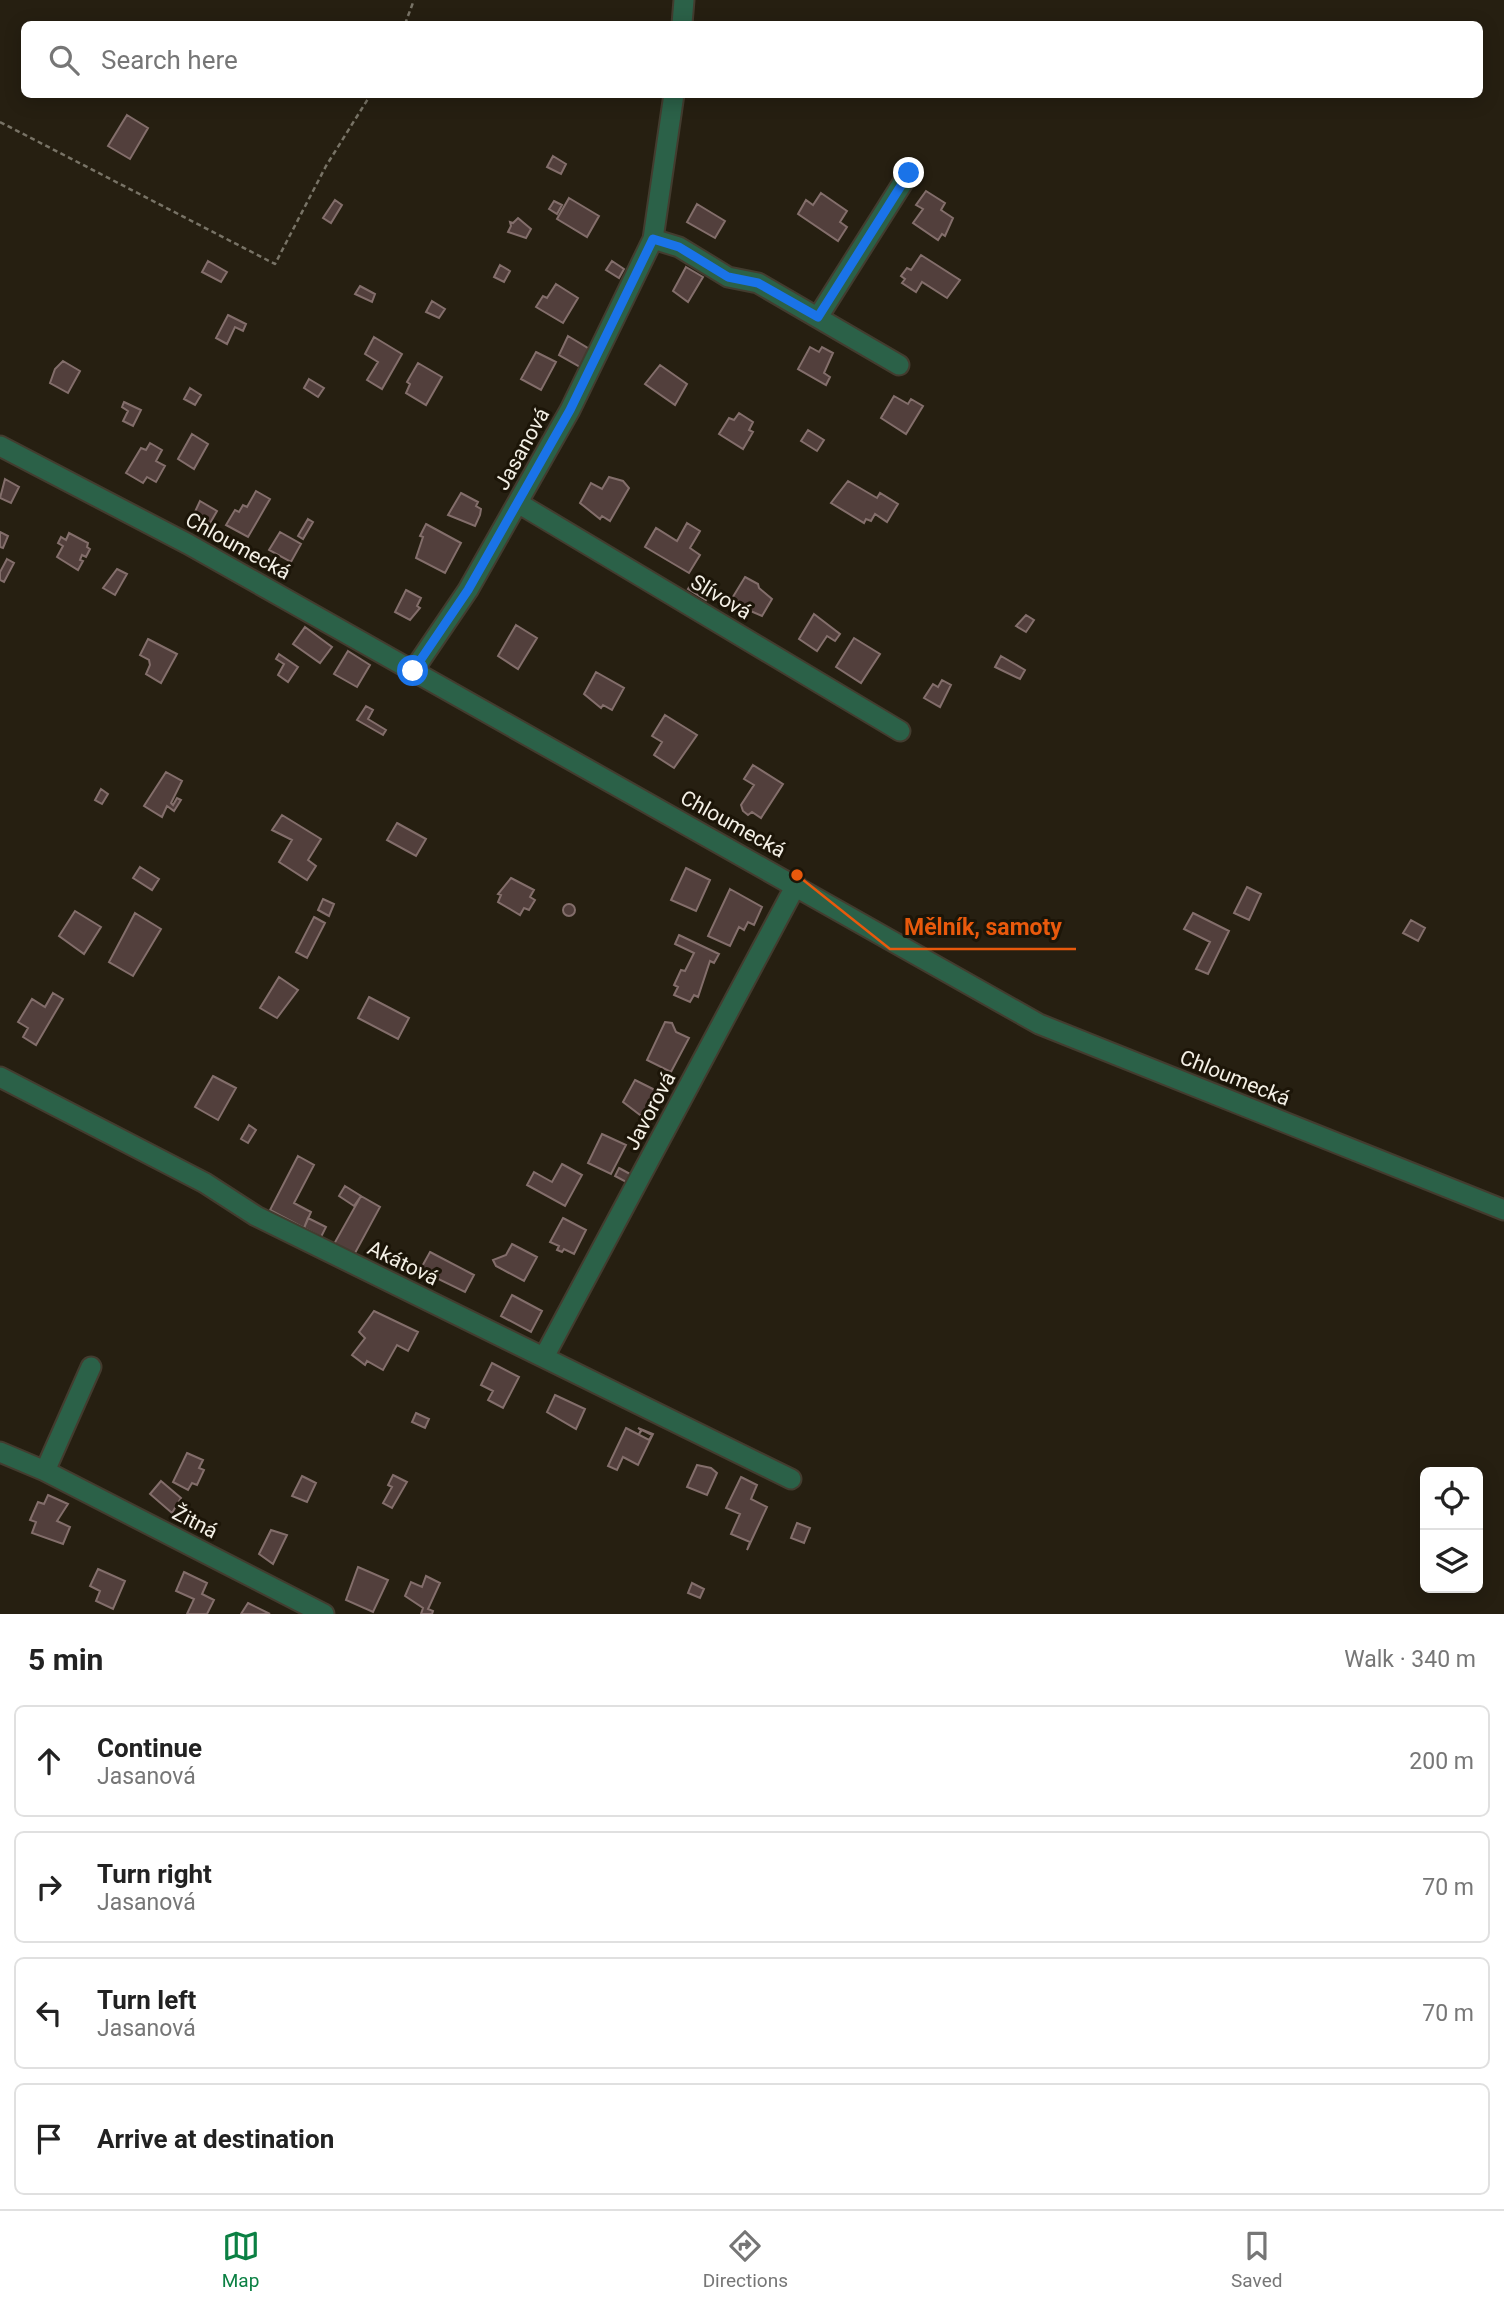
<!DOCTYPE html>
<html lang="en">
<head>
<meta charset="utf-8">
<style>
	:root { --surface:#fff; --page:#f2f2f2; --text:#222; --muted:#767676; --line:#e0e0e0; --accent:#0b8043 }
	body { margin:0; font-family:Roboto,sans-serif; background:var(--page); color:var(--text) }
	.controls { position:absolute; right:21px; bottom:21px; display:grid; overflow:hidden; border-radius:10px; box-shadow:0 4px 18px #0003 }
	.controls button { width:63px; height:63px; display:grid; place-items:center; padding:0; border:0; border-bottom:2px solid var(--line); background:var(--surface); color:var(--text); font:35px sans-serif }
	.stop { position:absolute; width:21px; height:21px; margin:-16px; border:5px solid #1a73e8; border-radius:50%; background:#fff }
	.stop.end { background:#1a73e8; border-color:#fff; box-shadow:0 2px 7px #0008 }
	.list { margin:0; padding:0; list-style:none }
	h2 { display:flex; justify-content:space-between; align-items:center; height:91px; margin:0; padding:0 28px; font-size:30px }
	h2 small { font-size:23px; font-weight:400; color:var(--muted) }
	.list li { display:grid; grid-template-columns:46px 1fr auto; gap:21px; align-items:center; box-sizing:border-box; height:112px; margin:0 14px 14px; padding:0 14px; border:2px solid var(--line); border-radius:10px }
	.list b { display:block; font-size:26px; white-space:nowrap }
	.list p { margin:0; font-size:23px; white-space:nowrap; color:var(--muted) }
	.list em { font-size:23px; font-style:normal; color:var(--muted) }
	.icon { flex:none; width:38px; height:38px; fill:none; stroke:currentColor; stroke-width:2; stroke-linecap:round; stroke-linejoin:round }
	.map { position:relative; flex:none; width:1504px; height:1614px; overflow:hidden }
	.search { position:absolute; background:var(--surface); box-shadow:0 4px 18px #0003; left:21px; right:21px; top:21px; height:77px; display:flex; align-items:center; gap:18px; box-sizing:border-box; padding:0 24px; border-radius:10px; color:var(--muted); font-size:26px }
	.sheet { height:595px; background:var(--surface) }
	nav { display:flex; justify-content:space-around; align-items:center; box-sizing:border-box; height:98px; border-top:2px solid var(--line); background:var(--surface); font-size:19px; color:var(--muted) }
	nav a { display:grid; justify-items:center; gap:4px }
	nav .on { color:var(--accent) }
	.map>svg:first-child { display:block }
</style>
</head>
<body>
<div class="map">
<svg width="1504" height="1614" viewBox="0 0 1504 1614">
	<rect width="100%" height="100%" fill="#261f11"/>
	<!-- building -->
	<path fill="#523f3c" stroke="#836e6b" stroke-width="2" d="M127,115L148,128L130,159L108,146Z
		M553,156L566,164L561,174L547,167Z
		M926,191L945,203L941,210L953,218L945,236L942,234L938,240L913,223L923,209L916,205Z
		M821,193L847,211L840,222L847,227L838,241L798,214L806,200L813,205Z
		M569,198L599,216L587,237L557,219Z
		M335,200L342,205L331,223L323,218Z
		M554,201L562,205L557,214L549,209Z
		M697,204L725,221L715,238L687,222Z
		M518,218L531,229L526,238L508,232L511,226L510,222L513,223Z
		M921,255L960,280L947,298L922,282L916,292L902,283L905,279L901,276L907,268L911,270Z
		M208,261L227,272L221,282L202,272Z
		M612,261L624,269L619,278L606,270Z
		M500,265L510,271L504,282L494,277Z
		M686,267L703,277L688,302L673,291Z
		M556,284L578,298L563,323L536,307L543,296L547,298Z
		M360,286L375,294L372,302L355,294Z
		M432,301L445,309L439,318L426,312Z
		M228,315L246,324L243,331L235,327L227,344L216,338Z
		M568,336L591,350L582,368L559,355Z
		M374,337L402,354L382,389L367,380L378,362L365,354Z
		M810,347L819,352L822,347L833,353L824,373L830,377L826,385L798,369Z
		M536,352L556,362L541,390L521,379Z
		M63,361L80,371L68,393L50,383L55,369Z
		M418,363L442,377L426,405L406,393L410,384L407,382Z
		M660,365L687,384L675,405L645,384Z
		M309,379L324,388L318,397L304,388Z
		M190,388L201,395L195,405L184,399Z
		M894,396L908,404L911,399L923,406L906,434L881,418Z
		M124,402L141,410L133,426L123,421L128,411L122,407Z
		M739,413L753,422L749,430L753,432L743,449L719,434L729,418L734,420Z
		M808,430L824,440L817,451L801,441Z
		M192,434L208,444L194,469L178,459Z
		M150,443L162,450L156,461L165,466L156,482L147,477L143,483L126,473L141,448L146,450Z
		M609,477L623,481L629,488L610,521L602,516L600,519L580,503L591,483L602,489Z
		M5,479L19,487L11,503L0,498Z
		M848,481L877,498L880,493L898,504L887,522L875,514L871,521L866,519L864,523L831,503Z
		M256,491L270,499L248,537L226,525L235,510L239,512L243,505L247,507Z
		M461,493L478,502L476,506L481,509L480,515L475,526L448,515Z
		M200,501L217,511L209,525L193,516Z
		M308,519L313,522L303,539L298,536Z
		M687,523L700,531L690,548L700,555L689,573L645,547L656,528L677,541Z
		M426,524L461,543L445,573L416,558L423,537L420,536Z
		M0,532L8,536L3,548L0,547Z
		M280,532L301,544L291,562L269,550Z
		M69,533L88,543L87,547L90,549L86,557L82,555L80,560L83,561L78,570L57,557L63,546L58,543L61,537L66,540Z
		M7,559L14,563L4,582L0,580V572Z
		M117,569L127,574L115,595L103,588Z
		M696,577L713,588L706,600L688,589Z
		M745,577L758,584L759,588L772,599L762,616L746,609L744,612L731,600Z
		M406,590L421,598L417,606L420,608L410,620L395,612Z
		M814,614L840,634L835,641L827,636L817,651L799,639Z
		M1026,615L1034,620L1026,632L1016,626Z
		M516,625L537,638L518,669L498,656Z
		M305,627L332,647L320,663L293,644Z
		M854,638L880,654L861,683L836,667Z
		M148,639L177,654L161,683L146,674L150,665L149,660L140,655Z
		M348,651L370,665L357,687L334,674Z
		M279,654L298,667L288,682L278,675L284,664L276,659Z
		M1001,656L1025,670L1020,679L995,667Z
		M596,672L624,688L612,710L603,705L601,708L584,694Z
		M942,680L951,685L940,707L924,698L933,684L938,687Z
		M366,706L373,710L368,719L386,730L383,735L357,720Z
		M665,715L697,735L674,768L654,755L662,742L652,736Z
		M753,765L783,784L761,818L752,812L748,815L743,811L741,805L754,785L744,779Z
		M166,772L182,781L171,803L173,805L177,798L181,800L174,811L167,806L162,817L144,806Z
		M101,789L108,794L102,804L95,800Z
		M282,815L321,839L308,860L316,866L307,880L279,862L292,840L272,830Z
		M397,823L426,839L416,856L387,840Z
		M140,867L159,879L152,890L133,878Z
		M686,868L710,880L696,911L671,900Z
		M511,878L534,890L530,897L535,900L529,910L524,908L520,915L498,902L501,895L498,894Z
		M1247,887L1261,894L1249,920L1234,913Z
		M730,889L762,907L754,925L748,922L744,930L739,927L730,946L708,936Z
		M323,899L334,904L329,916L318,910Z
		M563 910a6 6 0 1 1 12 0a6 6 0 1 1-12 0Z
		M75,911L101,927L84,954L59,936Z
		M135,913L161,929L133,976L109,962Z
		M1193,913L1229,931L1208,974L1196,969L1210,942L1184,929Z
		M314,917L325,923L307,958L296,952Z
		M1411,920L1425,928L1418,941L1403,933Z
		M679,935L719,954L714,963L710,961L698,997L694,995L690,1002L674,995L678,987L674,985L681,970L685,971L694,953L675,944Z
		M279,977L298,990L277,1018L260,1008Z
		M53,993L63,999L36,1045L23,1037L28,1028L18,1022L32,999L45,1007Z
		M369,997L409,1018L398,1039L358,1018Z
		M665,1022L672,1023L676,1032L689,1038L671,1072L647,1060Z
		M213,1076L236,1088L218,1120L195,1107Z
		M635,1080L659,1092L644,1118L623,1102Z
		M249,1125L256,1130L248,1143L241,1139Z
		M602,1134L626,1145L611,1174L588,1163Z
		M298,1156L314,1165L294,1203L311,1212L304,1228L270,1210Z
		M562,1164L582,1175L565,1206L527,1185L534,1172L552,1182Z
		M619,1168L632,1175L628,1183L615,1176Z
		M345,1186L361,1196L354,1206L339,1196Z
		M361,1196L380,1207L354,1255L334,1244Z
		M308,1218L326,1227L321,1237L304,1228Z
		M563,1218L586,1230L574,1254L564,1249L562,1252L557,1250L559,1246L550,1242Z
		M512,1244L537,1257L524,1281L496,1266L493,1260L506,1255Z
		M430,1252L474,1275L465,1292L420,1270Z
		M512,1295L542,1311L531,1332L501,1316Z
		M374,1311L418,1332L408,1351L397,1345L383,1370L367,1361L365,1365L352,1355L365,1338L359,1332Z
		M492,1363L519,1377L503,1408L488,1400L493,1391L481,1385Z
		M555,1395L585,1409L576,1429L547,1412Z
		M416,1413L429,1419L425,1428L412,1422Z
		M626,1428L649,1440L652,1435L642,1430L639,1434L641,1430L638,1428L653,1434L638,1465L623,1457L617,1470L608,1466Z
		M187,1453L203,1460L199,1468L204,1470L197,1485L192,1483L188,1490L173,1482Z
		M697,1465L711,1468L717,1473L707,1495L687,1487Z
		M393,1475L407,1482L392,1508L383,1503L392,1487L388,1485Z
		M302,1476L316,1483L307,1502L292,1496Z
		M741,1477L757,1485L751,1499L767,1507L747,1550L750,1542L731,1534L740,1514L726,1508Z
		M161,1481L181,1498L172,1513L150,1494Z
		M48,1495L68,1504L57,1521L70,1527L63,1544L32,1533L36,1522L30,1520L38,1502L44,1504Z
		M797,1523L810,1528L804,1543L791,1538Z
		M271,1530L287,1535L273,1564L259,1554Z
		M358,1567L388,1580L373,1612L346,1600Z
		M98,1569L125,1581L113,1609L96,1601L100,1591L90,1586Z
		M184,1572L207,1583L202,1594L214,1600L207,1614H187L194,1599L176,1591Z
		M426,1576L440,1583L428,1609L433,1611L432,1614H421L423,1608L405,1596L411,1582L422,1587Z
		M692,1583L704,1589L700,1598L688,1593Z
		M248,1603L270,1614H241Z"/>
	<g fill="none" stroke-linecap="round" stroke-linejoin="round">
		<defs>
			<path id="minor" d="M682,24L684,0
				M653,239L679,247L728,277L758,283L899,365
				M818,317L909,173
				M0,446L188,544L1039,1024L1504,1210
				M518,503L900,731
				M413,671L468,590L570,410L653,239L674,94
				M0,1077L205,1183L256,1216L791,1479
				M544,1357L796,885
				M0,1452L45,1471L91,1367
				M45,1471L324,1614"/>
		</defs>
		<!-- minor casing -->
		<use href="#minor" stroke="#433c2f" stroke-width="23"/>
		<!-- path -->
		<path stroke="#787366" stroke-width="2.5" stroke-dasharray="5 3.5" stroke-linecap="butt" d="M405,24L414,0
			M0,122L275,264L326,166L371,94"/>
		<!-- minor -->
		<use href="#minor" stroke="#2b6148" stroke-width="19"/>
	</g>
	<g fill="none" stroke-linecap="round" stroke-linejoin="round">
		<!-- route -->
		<path stroke="#1a73e8" stroke-width="9" d="M413,671L468,590L570,410L653,239L679,247L728,277L758,283L818,317L909,173"/>
	</g>
	<g text-anchor="middle" dominant-baseline="central" stroke-width="6" stroke-linejoin="round" paint-order="stroke">
		<!-- street labels -->
		<g font-size="21" fill="#f4f0e6" stroke="#1c1508">
			<text transform="translate(522 449) rotate(-61)">Jasanová</text>
			<text transform="translate(238 546) rotate(29)">Chloumecká</text>
			<text transform="translate(721 597) rotate(31)">Slívová</text>
			<text transform="translate(733 824) rotate(29)">Chloumecká</text>
			<text transform="translate(1235 1078) rotate(22)">Chloumecká</text>
			<text transform="translate(650 1111) rotate(-62)">Javorová</text>
			<text transform="translate(403 1263) rotate(26)">Akátová</text>
			<text transform="translate(195 1522) rotate(27)">Žitná</text>
		</g>
	</g>
	<!-- callouts -->
	<path fill="none" stroke="#e8590c" stroke-width="2.5" d="M797 875L890 949H1076"/>
	<circle fill="#e8590c" stroke="#1c1508" stroke-width="2.5" cx="797" cy="875" r="7"/>
	<g font-size="23" text-anchor="middle" font-weight="bold" fill="#e8590c" stroke="#1c1508" stroke-width="6" stroke-linejoin="round" paint-order="stroke">
		<text x="983" y="935">Mělník, samoty</text>
	</g>
</svg>
<div class="controls">
<button><svg class="icon" aria-label="locate" viewBox="0 0 24 24"><circle cx="12" cy="12" r="6"/><path d="M12 2v4M12 18v4M2 12h4M18 12h4"/></svg></button>
<button><svg class="icon" aria-label="layers" viewBox="0 0 24 24"><path d="M12 4l9 5-9 5-9-5zM3 14l9 5 9-5"/></svg></button>
</div>
<div class="stop" style="left:413px;top:671px"></div>
<div class="stop end" style="left:909px;top:173px"></div>
<div class="search"><svg class="icon" aria-label="search" viewBox="0 0 24 24"><circle cx="10" cy="10" r="6"/><path d="M15 15l6 6"/></svg>Search here</div>
</div>
<section class="sheet">
<h2>5 min<small>Walk · 340 m</small></h2>
<ul class="list">
<li><svg class="icon" aria-label="ahead" viewBox="0 0 24 24"><path d="M12 20V5M6 11l6-6 6 6"/></svg><div><b>Continue</b><p>Jasanová</p></div><em>200 m</em></li>
<li><svg class="icon" aria-label="right" viewBox="0 0 24 24"><path d="M7 20v-9h11M14 6l5 5-5 5"/></svg><div><b>Turn right</b><p>Jasanová</p></div><em>70 m</em></li>
<li><svg class="icon" aria-label="left" viewBox="0 0 24 24"><path d="M17 20v-9H6M10 6l-5 5 5 5"/></svg><div><b>Turn left</b><p>Jasanová</p></div><em>70 m</em></li>
<li><svg class="icon" aria-label="arrive" viewBox="0 0 24 24"><path d="M6 21V4h12l-3 4 3 4H6"/></svg><div><b>Arrive at destination</b></div></li>
</ul>
</section>
<nav>
<a class="on"><svg class="icon" aria-label="map" viewBox="0 0 24 24"><path d="M3 6l6-2 6 2 6-2v14l-6 2-6-2-6 2zM9 4v14M15 6v14"/></svg>Map</a>
<a><svg class="icon" aria-label="directions" viewBox="0 0 24 24"><path d="M12 3l9 9-9 9-9-9zM9 14v-3h6M13 9l2 2-2 2"/></svg>Directions</a>
<a><svg class="icon" aria-label="saved" viewBox="0 0 24 24"><path d="M7 4h10v16l-5-4-5 4z"/></svg>Saved</a>
</nav>
</body>
</html>
